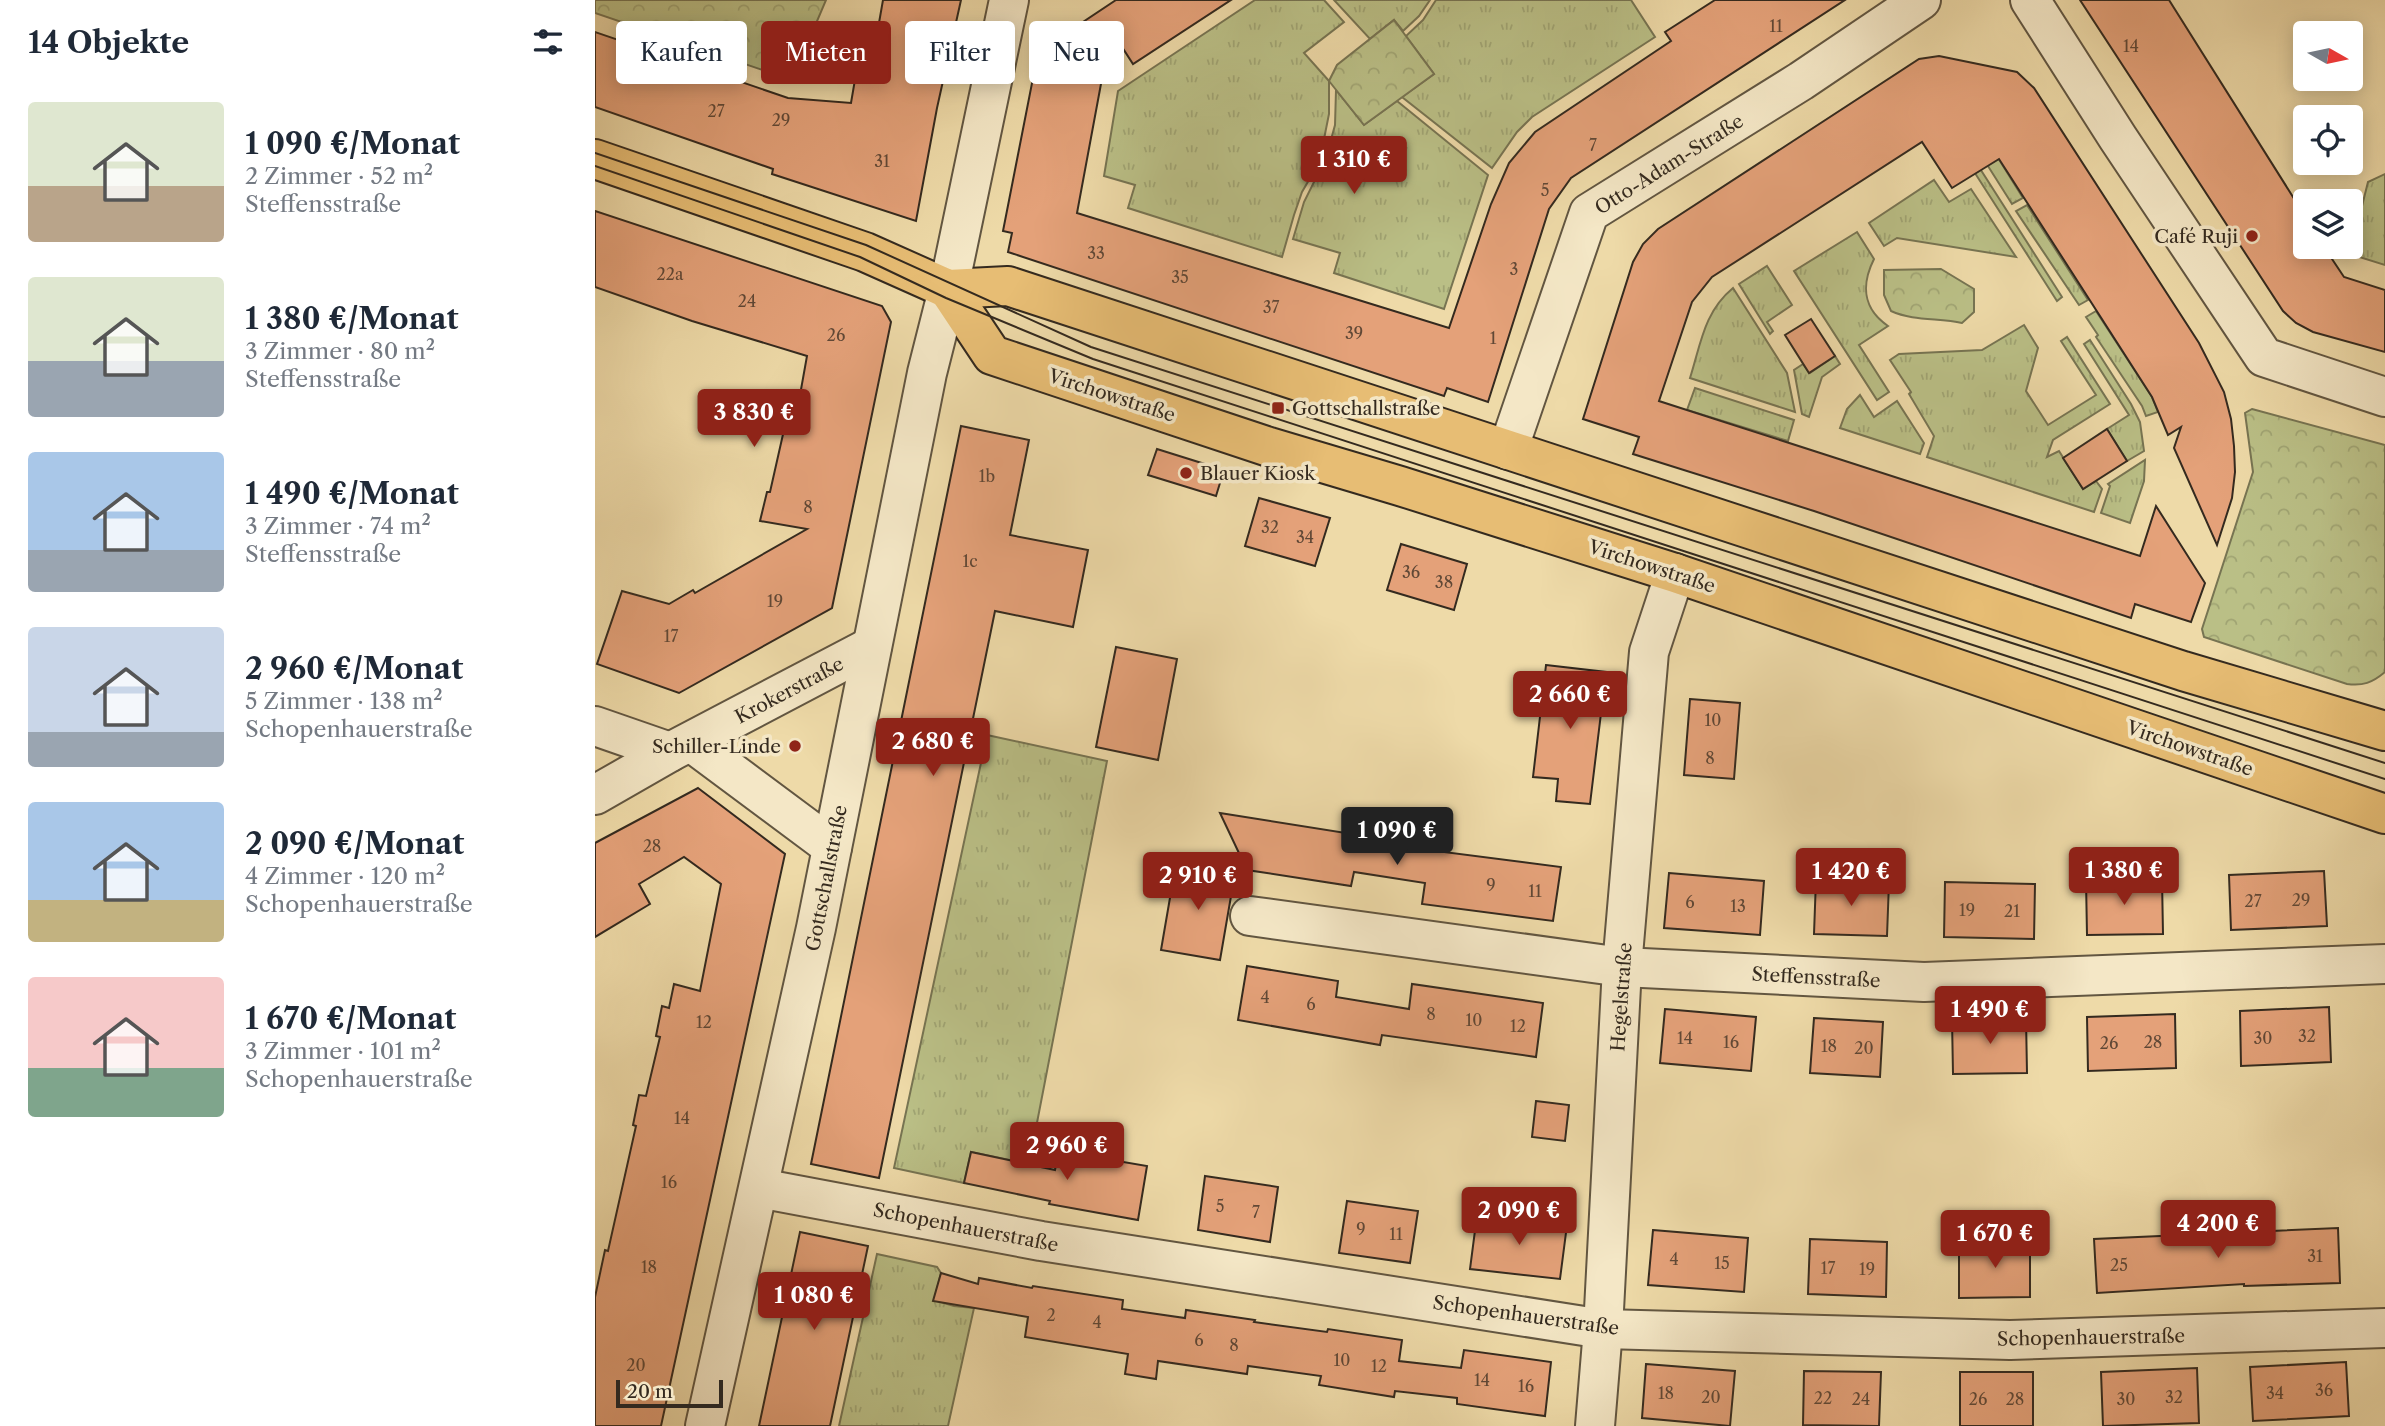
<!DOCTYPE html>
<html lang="de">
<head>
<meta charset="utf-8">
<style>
	:root { --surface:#fff; --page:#f2f2f3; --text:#1f2937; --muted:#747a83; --accent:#8f2418 }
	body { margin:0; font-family:"Libre Caslon Text",serif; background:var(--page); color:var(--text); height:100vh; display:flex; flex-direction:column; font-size:26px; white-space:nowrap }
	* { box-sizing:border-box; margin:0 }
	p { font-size:23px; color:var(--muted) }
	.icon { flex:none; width:38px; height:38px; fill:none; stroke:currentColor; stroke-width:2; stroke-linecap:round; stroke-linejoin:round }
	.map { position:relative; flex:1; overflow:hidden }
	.details { display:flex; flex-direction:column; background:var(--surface); width:595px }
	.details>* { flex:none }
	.banner { position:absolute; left:21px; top:21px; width:665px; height:63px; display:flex; gap:14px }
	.needle { width:46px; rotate:99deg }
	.buttons { position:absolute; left:1698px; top:21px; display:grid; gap:14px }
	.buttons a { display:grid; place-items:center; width:70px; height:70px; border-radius:7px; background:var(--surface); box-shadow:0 4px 18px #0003; font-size:35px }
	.scale { position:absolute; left:21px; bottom:18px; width:107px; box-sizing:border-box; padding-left:7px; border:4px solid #342a1f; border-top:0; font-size:19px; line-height:24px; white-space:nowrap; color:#342a1f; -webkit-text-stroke:5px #f4e7c6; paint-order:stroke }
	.price { position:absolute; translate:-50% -60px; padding:0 16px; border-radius:7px; background:var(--accent); color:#fff; font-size:23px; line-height:46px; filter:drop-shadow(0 2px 4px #0008) }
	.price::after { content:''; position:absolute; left:50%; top:42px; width:21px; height:16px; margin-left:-10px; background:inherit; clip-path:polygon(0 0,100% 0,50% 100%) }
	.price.current { background:#222; color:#fff }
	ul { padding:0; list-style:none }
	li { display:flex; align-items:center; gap:21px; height:175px; padding:0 28px }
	li span { display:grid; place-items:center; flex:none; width:196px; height:140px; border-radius:7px; color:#555 }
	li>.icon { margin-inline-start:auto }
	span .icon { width:84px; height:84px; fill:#fffc; stroke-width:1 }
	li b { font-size:30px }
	h2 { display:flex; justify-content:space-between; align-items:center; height:84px; padding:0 28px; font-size:30px }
	.tag { padding:0 24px; border-radius:7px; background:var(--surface); box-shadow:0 4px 18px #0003; font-size:24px; line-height:63px }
	.tag.current { background:var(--accent); color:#fff }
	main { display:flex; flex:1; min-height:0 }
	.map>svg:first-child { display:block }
	.grass { fill:url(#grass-tufts); stroke:#777452; stroke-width:2 }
	.park { fill:url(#park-crowns); stroke:#777452; stroke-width:2 }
	.building { fill:#e4a179; stroke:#342a1f; stroke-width:2 }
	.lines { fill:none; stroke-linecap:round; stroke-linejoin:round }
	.minor-casing { stroke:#625641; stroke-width:42 }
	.major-casing { stroke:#342a1f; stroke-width:42 }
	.minor { stroke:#f4e7c6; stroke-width:38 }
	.major { stroke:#e7bd74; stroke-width:38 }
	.tram { stroke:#342a1f; stroke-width:2 }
	.poi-dot { fill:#8f2418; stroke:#f4e7c6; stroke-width:2.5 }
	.labels { text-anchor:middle; stroke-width:7; stroke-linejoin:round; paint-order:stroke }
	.number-label { font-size:16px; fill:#604836 }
	.street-label { font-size:19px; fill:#342a1f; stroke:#f4e7c6 }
	.poi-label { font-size:19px; fill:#342a1f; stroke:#f4e7c6; text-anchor:end }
</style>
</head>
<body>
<main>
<section class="details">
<h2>14 Objekte<svg class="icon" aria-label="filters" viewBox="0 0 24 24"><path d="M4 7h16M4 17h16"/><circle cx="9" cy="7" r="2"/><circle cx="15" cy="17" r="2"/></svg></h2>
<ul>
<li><span style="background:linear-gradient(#dfe7d0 60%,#b9a48a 0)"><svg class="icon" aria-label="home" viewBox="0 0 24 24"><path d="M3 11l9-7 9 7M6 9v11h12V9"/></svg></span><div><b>1 090 €/Monat</b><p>2 Zimmer · 52 m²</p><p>Steffensstraße</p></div></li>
<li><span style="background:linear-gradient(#dfe7d0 60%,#9aa5b1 0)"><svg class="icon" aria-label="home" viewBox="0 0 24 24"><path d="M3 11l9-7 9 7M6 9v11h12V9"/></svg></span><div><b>1 380 €/Monat</b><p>3 Zimmer · 80 m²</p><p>Steffensstraße</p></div></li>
<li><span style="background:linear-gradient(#a9c7e8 70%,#9aa5b1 0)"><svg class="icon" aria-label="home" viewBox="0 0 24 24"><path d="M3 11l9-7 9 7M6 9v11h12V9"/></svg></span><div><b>1 490 €/Monat</b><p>3 Zimmer · 74 m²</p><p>Steffensstraße</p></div></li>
<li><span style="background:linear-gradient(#c9d6e8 75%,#9aa5b1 0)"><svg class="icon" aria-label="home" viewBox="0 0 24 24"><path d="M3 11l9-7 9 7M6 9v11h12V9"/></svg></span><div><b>2 960 €/Monat</b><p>5 Zimmer · 138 m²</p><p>Schopenhauerstraße</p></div></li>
<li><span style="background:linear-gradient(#a9c7e8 70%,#c2b280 0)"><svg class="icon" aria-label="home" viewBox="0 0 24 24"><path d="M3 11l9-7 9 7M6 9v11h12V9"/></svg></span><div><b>2 090 €/Monat</b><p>4 Zimmer · 120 m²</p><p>Schopenhauerstraße</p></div></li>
<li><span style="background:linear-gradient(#f6c9c9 65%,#7fa58c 0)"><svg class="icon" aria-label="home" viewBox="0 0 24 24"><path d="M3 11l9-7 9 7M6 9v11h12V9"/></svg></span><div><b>1 670 €/Monat</b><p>3 Zimmer · 101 m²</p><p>Schopenhauerstraße</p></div></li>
</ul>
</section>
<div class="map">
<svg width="1790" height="1426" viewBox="0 0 1790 1426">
	<defs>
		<pattern id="grass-tufts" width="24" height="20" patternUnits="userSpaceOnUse" patternTransform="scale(1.75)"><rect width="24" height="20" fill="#babf86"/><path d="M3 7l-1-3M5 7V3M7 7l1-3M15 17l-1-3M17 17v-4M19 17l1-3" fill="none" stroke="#a0a473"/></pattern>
		<pattern id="park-crowns" width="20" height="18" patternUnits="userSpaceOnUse" patternTransform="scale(1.75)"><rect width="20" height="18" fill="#babf86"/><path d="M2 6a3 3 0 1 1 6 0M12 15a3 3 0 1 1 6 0" fill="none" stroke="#a0a473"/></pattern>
	</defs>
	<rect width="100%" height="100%" fill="#eedaa8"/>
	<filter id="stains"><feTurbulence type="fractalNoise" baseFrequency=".00286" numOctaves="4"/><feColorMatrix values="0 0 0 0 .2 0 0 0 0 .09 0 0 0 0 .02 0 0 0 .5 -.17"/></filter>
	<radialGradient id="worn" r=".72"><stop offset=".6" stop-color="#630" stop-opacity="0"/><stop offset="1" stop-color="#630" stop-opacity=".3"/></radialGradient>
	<!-- grass -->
	<g class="grass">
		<path d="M660,0H729L749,22L709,53L734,81V114L729,139L722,166L707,192L699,215L687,257L533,208L540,185L509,176L523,91Z"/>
		<path d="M739,0H835L824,16L808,31L799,20L775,39Z"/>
		<path d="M841,0H1036L1060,37L937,117L922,132L897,168L807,97L839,74L811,36L828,20Z"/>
		<path d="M741,90L769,125L802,101L893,175L849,309L739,273L745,253L698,239L709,202L731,158L740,125Z"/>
		<path d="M1385,129L1428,198L1417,204L1379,144Z"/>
		<path d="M1375,153L1467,297L1462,301L1369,156Z"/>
		<path d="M1790,174V265L1755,254L1773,182Z"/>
		<path d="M1339,180L1354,202L1376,189L1421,257L1302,238L1289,246L1274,223Z"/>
		<path d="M1432,205L1493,300L1484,305L1421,211Z"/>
		<path d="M1262,232L1279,259C1266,285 1268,309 1293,326L1264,345L1294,392L1282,400L1199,271Z"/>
		<path d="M1172,266L1197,305L1172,322L1178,331L1175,334L1144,284Z"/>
		<path d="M1138,288L1192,373L1200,412L1095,378C1106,343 1109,312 1138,288Z"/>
		<path d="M1501,311L1557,397L1563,412L1551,416L1547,406L1501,337L1503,335L1491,317Z"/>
		<path d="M1429,325L1443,348L1431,391L1453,425L1501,395L1466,341L1472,337L1515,404L1458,440L1452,457L1464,451L1488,489L1501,481L1507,489L1499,512L1332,457L1339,436L1314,394L1316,392L1295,360L1304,354L1387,350Z"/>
		<path d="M1495,340L1536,404L1545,422L1549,451L1532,461L1512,429L1534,415L1489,344Z"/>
		<path d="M1240,356L1245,364L1227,377L1214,417L1207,414L1199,370L1208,364L1215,373Z"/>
		<path d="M1100,388L1199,420L1193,441L1092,410Z"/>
		<path d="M1265,395L1279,417L1302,401L1329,443L1325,454L1245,428L1252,409Z"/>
		<path d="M1550,460L1549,481L1535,523L1506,513L1515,486L1513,484Z"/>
		<path d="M392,735L512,761L434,1164L376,1152L369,1183L299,1168Z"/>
		<path d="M282,1254L342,1267L346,1273L339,1300L359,1306L379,1308L353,1426H244Z"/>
	</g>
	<!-- park -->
	<g class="park">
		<path d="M0,0H231L197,80L0,13Z"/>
		<path d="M799,20L839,74L769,125L734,81L742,65Z"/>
		<path d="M1346,269L1379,289V312L1367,323C1343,318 1318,321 1296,311L1289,295V270Z"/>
		<path d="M1657,409L1790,445V672C1777,683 1768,686 1752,684L1609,637L1607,629L1658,472L1650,413Z"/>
	</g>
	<!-- building -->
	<g class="building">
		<path d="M288,0H366L342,108L321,221L177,174L178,169L0,107V32L193,98L256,103L268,33H273L275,22L284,23Z"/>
		<path d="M521,0H636L538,64L516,30L482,213L854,328L896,204L914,163L940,132L1076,41L1070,32L1120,0H1250L976,178L954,209L893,402L852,388L849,396L413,252L417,233L408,231L438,78L448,58L461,40Z"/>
		<path d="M1485,0H1574L1710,216V247H1729L1749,277L1790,290V352L1718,332L1701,323L1688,311Z"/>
		<path d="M1344,56L1422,72L1439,88L1604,343L1629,392L1636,419L1639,446L1640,472L1637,498L1622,545L1579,448L1586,427L1573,435L1557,397L1404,159L1357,188L1327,142L1117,277L1097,302L1064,401L1545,556L1561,506L1610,583L1596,622L1540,604L1536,618L1219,511L1038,454L1044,437L988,419L1038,262L1048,244L1063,229L1324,59Z"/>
		<path d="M0,211L287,306L296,322L237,608L84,693L2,664L27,591L74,604L98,590L100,593L212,529L165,521L172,492H175L191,421L200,423L212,356L97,321L0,287Z"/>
		<path d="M1216,319L1240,356L1214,373L1190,335Z"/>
		<path d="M366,426L434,440L415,535L493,550L478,627L400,611L284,1178L216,1164Z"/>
		<path d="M1512,429L1532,461L1488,489L1468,458Z"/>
		<path d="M562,449L629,470L621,496L553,475Z"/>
		<path d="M664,498L735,518L720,566L650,546Z"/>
		<path d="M806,544L872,564L859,610L792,590Z"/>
		<path d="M521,647L582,659L563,760L501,747Z"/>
		<path d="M951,665L1011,672L995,804L961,801L963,779L938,777Z"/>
		<path d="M1095,699L1145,703L1139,779L1089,775Z"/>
		<path d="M103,788L190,854L66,1426H0V1297L10,1250L13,1251L41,1126L38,1125L44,1095L51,1096L65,1037L61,1036L67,1006L74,1008L79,984L105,991L126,884L89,857L44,884L55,904L0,937V843Z"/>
		<path d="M625,813L795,840L794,845L966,867L958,921L827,904L830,883L759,872L756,886L652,870Z"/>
		<path d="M581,863L640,873L625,960L566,950Z"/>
		<path d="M1729,871L1732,926L1636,930L1634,875Z"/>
		<path d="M1074,873L1169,881L1165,935L1069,928Z"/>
		<path d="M1221,879L1294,882L1292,936L1219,934Z"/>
		<path d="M1529,879H1567L1568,934L1492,935L1491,880Z"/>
		<path d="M1350,882L1440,884L1439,939L1349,937Z"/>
		<path d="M652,966L743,981L741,997L814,1009L817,984L948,1003L941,1057L787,1035L785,1045L643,1020Z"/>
		<path d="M1734,1007L1736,1062L1646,1066L1645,1011Z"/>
		<path d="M1070,1009L1161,1017L1156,1071L1065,1063Z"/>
		<path d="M1580,1014L1581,1068L1493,1071L1492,1017Z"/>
		<path d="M1219,1018L1288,1022L1285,1077L1215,1073Z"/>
		<path d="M1431,1018L1432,1073L1358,1074L1357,1019Z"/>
		<path d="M941,1101L974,1105L970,1141L937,1137Z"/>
		<path d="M464,1151L552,1166L543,1220L454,1204L455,1201L369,1183L376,1152L460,1170Z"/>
		<path d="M610,1176L683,1187L675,1242L603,1230Z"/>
		<path d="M752,1201L823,1211L815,1263L744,1253Z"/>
		<path d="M882,1215L972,1225L965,1279L875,1269Z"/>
		<path d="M1743,1228L1745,1283L1649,1286V1284L1502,1293L1499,1239Z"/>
		<path d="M1058,1230L1153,1238L1149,1292L1053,1285Z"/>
		<path d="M205,1232L273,1246L235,1426H164Z"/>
		<path d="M1215,1239L1292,1242L1291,1297L1213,1294Z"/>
		<path d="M1400,1242H1435V1297L1364,1298V1243Z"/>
		<path d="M346,1273L383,1284L384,1278L437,1288L438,1286L528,1300L527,1309L590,1318L591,1310L660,1320L659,1322L732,1332L733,1329L807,1340L804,1361L866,1368L869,1350L956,1362L950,1416L862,1404V1398L800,1391L799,1397L724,1385L726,1376L653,1366L652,1374L563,1361L561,1379L530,1374L533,1354L430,1337L433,1317L338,1301Z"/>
		<path d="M1751,1362L1754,1416L1658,1421L1655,1367Z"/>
		<path d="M1051,1364L1140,1371L1135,1426L1047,1418Z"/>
		<path d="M1602,1368L1604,1423L1508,1426L1506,1372Z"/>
		<path d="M1209,1371L1286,1372L1284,1426L1208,1425Z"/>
		<rect x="1365" y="1372" width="73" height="54"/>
	</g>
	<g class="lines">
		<!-- minor casing -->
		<g class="minor-casing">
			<g id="minor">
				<path d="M1435,0L1523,138L1669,357L1790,397"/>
				<path d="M913,450L994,213L1206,81L1326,0"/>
				<path d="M0,726L75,752"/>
				<path d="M96,742L237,847"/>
				<path d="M0,795L75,752L277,646"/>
				<path d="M655,916L1027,967L1329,982L1790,964"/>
				<path d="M164,1188L446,1241L1008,1329L1415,1340L1790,1328"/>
				<path d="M110,1426L221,928L332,373L355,282L414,0"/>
				<path d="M1000,1426L1008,1329L1027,967L1054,652L1080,573"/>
			</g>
		</g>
		<!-- major casing -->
		<g class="major-casing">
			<g id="major">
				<path d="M0,159L270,252L353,289L413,286L1588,671L1790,731"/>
				<path d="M353,289L397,355L674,447L805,486L1080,573L1790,814"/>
			</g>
		</g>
		<!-- minor -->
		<use href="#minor" class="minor"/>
		<!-- major -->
		<use href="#major" class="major"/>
		<!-- tram -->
		<g class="tram">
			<path d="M0,153L271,245L496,347L1790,763"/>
			<path d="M0,166L265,257L351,298L498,359L1790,779"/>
		</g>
	</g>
	<!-- markers -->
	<g class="poi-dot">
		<circle cx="1657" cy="236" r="7"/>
		<rect x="676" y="401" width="14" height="14" rx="3.5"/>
		<circle cx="591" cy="473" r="7"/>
		<circle cx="200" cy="746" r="7"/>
	</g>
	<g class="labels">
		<!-- number labels -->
		<g class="number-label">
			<text x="1181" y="32">11</text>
			<text x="1536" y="52">14</text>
			<text x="121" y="117">27</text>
			<text x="186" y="126">29</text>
			<text x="998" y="151">7</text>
			<text x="287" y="167">31</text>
			<text x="950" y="196">5</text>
			<text x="501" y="259">33</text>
			<text x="919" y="275">3</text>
			<text x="75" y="280">22a</text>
			<text x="585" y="283">35</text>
			<text x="152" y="307">24</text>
			<text x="676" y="313">37</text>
			<text x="759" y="339">39</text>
			<text x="241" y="341">26</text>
			<text x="898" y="344">1</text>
			<text x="392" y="482">1b</text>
			<text x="213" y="513">8</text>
			<text x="675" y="533">32</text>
			<text x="710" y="543">34</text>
			<text x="375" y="567">1c</text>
			<text x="816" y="578">36</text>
			<text x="849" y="588">38</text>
			<text x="180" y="607">19</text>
			<text x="76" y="642">17</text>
			<text x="1118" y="726">10</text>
			<text x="1115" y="764">8</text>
			<text x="57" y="852">28</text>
			<text x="896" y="891">9</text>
			<text x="940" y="897">11</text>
			<text x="1706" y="906">29</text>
			<text x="1658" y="907">27</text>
			<text x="1095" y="908">6</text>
			<text x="1143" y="912">13</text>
			<text x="1372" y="916">19</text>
			<text x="1417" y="917">21</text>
			<text x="670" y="1003">4</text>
			<text x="716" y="1010">6</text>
			<text x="836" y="1020">8</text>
			<text x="879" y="1026">10</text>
			<text x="109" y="1028">12</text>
			<text x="923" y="1032">12</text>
			<text x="1712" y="1042">32</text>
			<text x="1090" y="1044">14</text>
			<text x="1668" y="1044">30</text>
			<text x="1136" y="1048">16</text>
			<text x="1558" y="1048">28</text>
			<text x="1514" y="1049">26</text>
			<text x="1234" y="1052">18</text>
			<text x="1269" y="1054">20</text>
			<text x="87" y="1124">14</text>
			<text x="74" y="1188">16</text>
			<text x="625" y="1212">5</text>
			<text x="661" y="1218">7</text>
			<text x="766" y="1235">9</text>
			<text x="801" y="1240">11</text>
			<text x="1720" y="1262">31</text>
			<text x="1079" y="1265">4</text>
			<text x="1127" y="1269">15</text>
			<text x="1524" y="1271">25</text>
			<text x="54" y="1273">18</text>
			<text x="1233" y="1274">17</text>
			<text x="1272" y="1275">19</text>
			<text x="456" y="1321">2</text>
			<text x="502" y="1328">4</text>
			<text x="604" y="1346">6</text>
			<text x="639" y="1351">8</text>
			<text x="747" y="1366">10</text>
			<text x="41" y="1371">20</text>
			<text x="784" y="1372">12</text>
			<text x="887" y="1386">14</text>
			<text x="931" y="1392">16</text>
			<text x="1729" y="1396">36</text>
			<text x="1071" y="1399">18</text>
			<text x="1680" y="1399">34</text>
			<text x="1116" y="1403">20</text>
			<text x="1579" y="1403">32</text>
			<text x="1228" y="1404">22</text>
			<text x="1266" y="1405">24</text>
			<text x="1383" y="1405">26</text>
			<text x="1420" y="1405">28</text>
			<text x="1531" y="1405">30</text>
		</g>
		<!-- street labels -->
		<g class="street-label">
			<text transform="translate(1074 164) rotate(-32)" y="7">Otto-Adam-Straße</text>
			<text transform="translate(517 395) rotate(18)" y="7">Virchowstraße</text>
			<text transform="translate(1057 566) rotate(18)" y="7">Virchowstraße</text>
			<text transform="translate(194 690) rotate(-28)" y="7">Krokerstraße</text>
			<text transform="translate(1595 748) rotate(19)" y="7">Virchowstraße</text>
			<text transform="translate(231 878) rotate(-79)" y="7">Gottschallstraße</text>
			<text transform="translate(1221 977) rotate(3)" y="7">Steffensstraße</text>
			<text transform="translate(1026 997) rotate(-86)" y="7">Hegelstraße</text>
			<text transform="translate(371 1227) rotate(11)" y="7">Schopenhauerstraße</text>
			<text transform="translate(931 1315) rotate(8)" y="7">Schopenhauerstraße</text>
			<text transform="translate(1496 1337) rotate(-1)" y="7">Schopenhauerstraße</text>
		</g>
		<!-- poi labels -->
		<g class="poi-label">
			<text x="1643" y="243">Café Ruji</text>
			<text x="697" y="415" text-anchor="start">Gottschallstraße</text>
			<text x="605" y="480" text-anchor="start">Blauer Kiosk</text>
			<text x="186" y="753">Schiller-Linde</text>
		</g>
	</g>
	<rect width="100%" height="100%" filter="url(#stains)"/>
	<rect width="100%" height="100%" fill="url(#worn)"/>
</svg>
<div class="buttons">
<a><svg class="needle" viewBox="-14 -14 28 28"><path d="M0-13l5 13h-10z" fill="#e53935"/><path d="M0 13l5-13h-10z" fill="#747a83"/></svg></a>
<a><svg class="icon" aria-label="locate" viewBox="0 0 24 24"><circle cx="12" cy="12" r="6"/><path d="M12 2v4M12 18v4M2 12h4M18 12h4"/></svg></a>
<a><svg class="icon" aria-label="layers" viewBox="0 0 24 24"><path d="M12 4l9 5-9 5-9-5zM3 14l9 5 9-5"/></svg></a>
</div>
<div class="scale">20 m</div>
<b class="price" style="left:759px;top:196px">1 310 €</b>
<b class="price" style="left:159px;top:449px">3 830 €</b>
<b class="price" style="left:975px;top:731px">2 660 €</b>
<b class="price" style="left:338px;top:778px">2 680 €</b>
<b class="price current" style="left:802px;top:867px">1 090 €</b>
<b class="price" style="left:1529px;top:907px">1 380 €</b>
<b class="price" style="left:1256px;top:908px">1 420 €</b>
<b class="price" style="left:603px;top:912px">2 910 €</b>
<b class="price" style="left:1395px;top:1046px">1 490 €</b>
<b class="price" style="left:472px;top:1182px">2 960 €</b>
<b class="price" style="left:924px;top:1247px">2 090 €</b>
<b class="price" style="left:1623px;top:1260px">4 200 €</b>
<b class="price" style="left:1400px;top:1270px">1 670 €</b>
<b class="price" style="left:219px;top:1332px">1 080 €</b>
<div class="banner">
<a class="tag">Kaufen</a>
<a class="tag current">Mieten</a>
<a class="tag">Filter</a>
<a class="tag">Neu</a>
</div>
</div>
</main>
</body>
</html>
